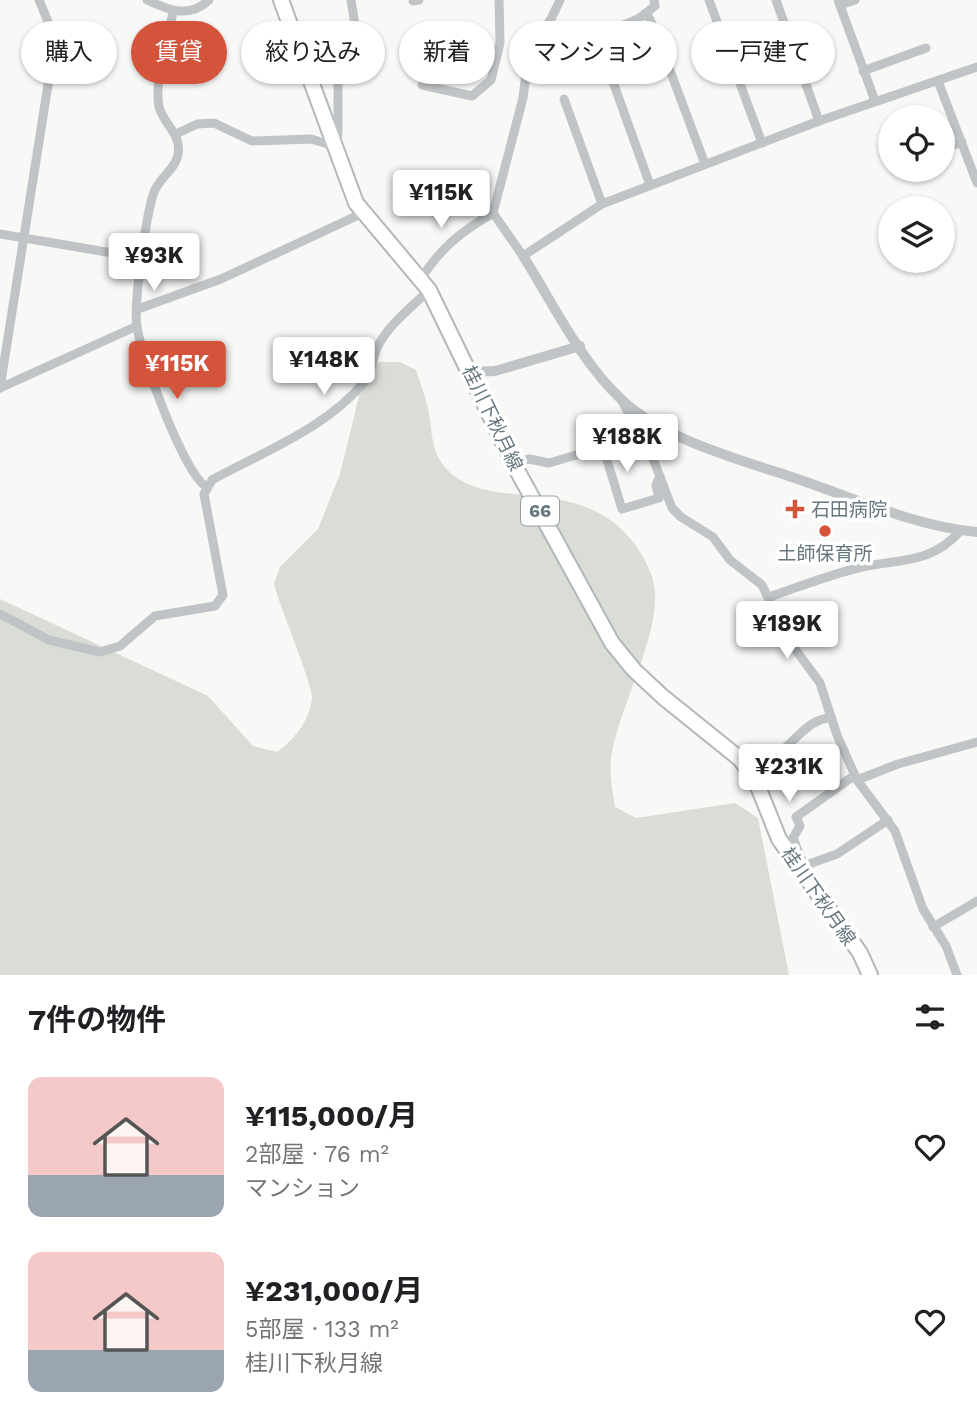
<!DOCTYPE html>
<html lang="ja">
<head>
<meta charset="utf-8">
<style>
	:root { --surface:#fff; --page:#f2f2f2; --text:#202124; --muted:#757577; --accent:#d3533b }
	body { margin:0; font-family:"Work Sans","Noto Sans JP",sans-serif; background:var(--page); color:var(--text); height:100vh; display:flex; flex-direction:column; font-size:26px; white-space:nowrap }
	* { box-sizing:border-box; margin:0 }
	p { font-size:23px; color:var(--muted) }
	.icon { flex:none; width:38px; height:38px; fill:none; stroke:currentColor; stroke-width:2; stroke-linecap:round; stroke-linejoin:round }
	.map { position:relative; height:975px; overflow:hidden }
	.drawer { display:flex; flex-direction:column; background:var(--surface); flex:1 }
	.drawer>* { flex:none }
	.top-card { position:absolute; left:21px; top:21px; width:936px; height:63px; display:flex; gap:14px }
	.fabs { position:absolute; left:878px; top:105px; display:grid; gap:14px }
	.fabs a { display:grid; place-items:center; width:77px; height:77px; border-radius:50%; background:var(--surface); box-shadow:0 2px 5px #0004; font-size:35px }
	.price { position:absolute; translate:-50% -60px; padding:0 16px; border-radius:7px; background:#fff; color:#222; font-size:23px; line-height:46px; filter:drop-shadow(0 2px 4px #0008) }
	.price::after { content:''; position:absolute; left:50%; top:42px; width:21px; height:16px; margin-left:-10px; background:inherit; clip-path:polygon(0 0,100% 0,50% 100%) }
	.price.selected { background:var(--accent); color:#fff }
	ul { padding:0; list-style:none }
	li { display:flex; align-items:center; gap:21px; height:175px; padding:0 28px }
	li span { display:grid; place-items:center; flex:none; width:196px; height:140px; border-radius:14px; color:#555 }
	li>.icon { margin-inline-start:auto }
	span .icon { width:84px; height:84px; fill:#fffc; stroke-width:1 }
	li b { font-size:30px }
	h2 { display:flex; justify-content:space-between; align-items:center; height:84px; padding:0 28px; font-size:30px }
	.tag { padding:0 24px; border-radius:32px; background:var(--surface); box-shadow:0 2px 5px #0004; font-size:24px; line-height:63px }
	.tag.selected { background:var(--accent); color:#fff }
	.map>svg:first-child { display:block }
	.green { fill:#d9ddd6 }
	.lines { fill:none; stroke-linecap:round; stroke-linejoin:round }
	.primary-casing { stroke:#b1b7ba; stroke-width:18 }
	.minor { stroke:#c0c4c7; stroke-width:9 }
	.tertiary { stroke:#c0c4c7; stroke-width:10 }
	.primary { stroke:#fff; stroke-width:14 }
	.poi-dot { fill:#d3533b; stroke:#fff; stroke-width:2.5 }
	.labels { text-anchor:middle; stroke-width:7; stroke-linejoin:round; paint-order:stroke }
	.shield { fill:#fff; stroke:#949fa5; stroke-width:2 }
	.shield-label { font-size:18px; font-weight:bold; fill:#66767e }
	.street-label { font-size:19px; fill:#66767e; stroke:#fff }
	.poi-label { font-size:19px; fill:#66767e; stroke:#fff; text-anchor:start }
</style>
</head>
<body>
<div class="map">
<svg width="977" height="975" viewBox="0 0 977 975">
	<rect width="100%" height="100%" fill="#f8f8f6"/>
	<!-- green -->
	<path class="green" d="M379,362H400L416,370C420,382 424,393 427,405C433,426 429,448 444,466C486,517 577,470 633,542C642,554 652,571 654,585C663,631 617,710 611,759C609,774 613,792 615,807L636,818L735,803L758,818L789,975H0V599L208,696L253,746L277,752C295,739 309,721 312,699C314,687 279,605 274,584L280,567L318,529L340,474L364,376Z"/>
	<g class="lines">
		<!-- primary casing -->
		<g class="primary-casing">
			<path id="primary" d="M281,0L356,203L429,290L512,461L612,643L634,670L663,697L740,759L755,779L779,839L860,953L870,975"/>
		</g>
		<!-- minor -->
		<g class="minor">
			<path d="M147,0C168,10 189,19 209,0"/>
			<path d="M709,0L762,143"/>
			<path d="M776,0L819,121"/>
			<path d="M838,0L875,101"/>
			<path d="M413,1L419,0"/>
			<path d="M840,5L855,0"/>
			<path d="M173,12C168,38 154,81 159,107C164,125 182,134 178,155C175,170 157,179 153,195C146,218 133,305 137,327C142,358 182,469 206,487"/>
			<path d="M647,13L656,33"/>
			<path d="M525,64L550,47L572,45L595,37L638,19L655,6L654,0"/>
			<path d="M863,71L926,48"/>
			<path d="M938,81L977,183"/>
			<path d="M422,85L472,96L491,80L500,43L499,0"/>
			<path d="M564,99L602,204"/>
			<path d="M176,134L197,124L214,123L252,141L311,139L335,146L338,134V77L355,25L351,0"/>
			<path d="M943,149L962,142"/>
			<path d="M650,185L603,54L656,33L705,164"/>
			<path d="M493,213L523,256L602,204L819,121L977,67"/>
			<path d="M0,234L142,258"/>
			<path d="M421,279C440,248 462,231 493,213L523,98L529,49L551,19L560,0"/>
			<path d="M138,309L221,279L363,213"/>
			<path d="M0,388L54,47L52,31L39,0"/>
			<path d="M0,388L137,326"/>
			<path d="M622,401L652,456L672,508L681,517L713,537L730,560L762,585L787,638L820,683L837,735L857,780L895,831L923,909L946,946L957,975"/>
			<path d="M639,432L603,447L622,509L659,498L656,485L660,476"/>
			<path d="M514,464L529,459L549,463L603,447"/>
			<path d="M769,597C799,587 831,574 862,567C900,559 932,564 961,530"/>
			<path d="M0,614L49,640L100,652L120,646L155,616L215,606L223,595L204,494L212,480C263,452 327,428 365,381C373,371 372,357 378,346C389,324 412,307 429,290"/>
			<path d="M740,759L771,758C795,745 802,722 831,717"/>
			<path d="M857,780L898,764L977,742"/>
			<path d="M804,866L793,838L800,826L796,817L855,775"/>
			<path d="M801,867L837,854L888,820"/>
			<path d="M933,927L977,901"/>
		</g>
		<!-- tertiary -->
		<g class="tertiary">
			<path d="M523,256C553,303 580,361 622,400C668,443 750,462 809,483C863,502 920,527 977,532"/>
			<path d="M471,372L495,371L580,346"/>
		</g>
		<!-- primary -->
		<use href="#primary" class="primary"/>
	</g>
	<!-- markers -->
	<g class="poi-dot">
		<path d="M791.5 498.5h7v7h7v7h-7v7h-7v-7h-7v-7h7z"/>
		<circle cx="825" cy="531" r="7"/>
	</g>
	<g class="labels">
		<!-- shield labels -->
		<rect class="shield" x="521" y="496.5" width="38" height="29" rx="5"/>
		<g class="shield-label">
			<text x="540" y="517">66</text>
		</g>
		<!-- street labels -->
		<g class="street-label">
			<text transform="translate(493 418) rotate(64)" y="7">桂川下秋月線</text>
			<text transform="translate(819 896) rotate(55)" y="7">桂川下秋月線</text>
		</g>
		<!-- poi labels -->
		<g class="poi-label">
			<text x="811" y="516">石田病院</text>
			<text x="825" y="560" text-anchor="middle">土師保育所</text>
		</g>
	</g>
</svg>
<div class="fabs">
<a><svg class="icon" aria-label="locate" viewBox="0 0 24 24"><circle cx="12" cy="12" r="6"/><path d="M12 2v4M12 18v4M2 12h4M18 12h4"/></svg></a>
<a><svg class="icon" aria-label="layers" viewBox="0 0 24 24"><path d="M12 4l9 5-9 5-9-5zM3 14l9 5 9-5"/></svg></a>
</div>
<b class="price" style="left:441px;top:230px">¥115K</b>
<b class="price" style="left:154px;top:293px">¥93K</b>
<b class="price" style="left:324px;top:397px">¥148K</b>
<b class="price selected" style="left:177px;top:401px">¥115K</b>
<b class="price" style="left:627px;top:474px">¥188K</b>
<b class="price" style="left:787px;top:661px">¥189K</b>
<b class="price" style="left:789px;top:804px">¥231K</b>
<div class="top-card">
<a class="tag">購入</a>
<a class="tag selected">賃貸</a>
<a class="tag">絞り込み</a>
<a class="tag">新着</a>
<a class="tag">マンション</a>
<a class="tag">一戸建て</a>
</div>
</div>
<section class="drawer">
<h2>7件の物件<svg class="icon" aria-label="filters" viewBox="0 0 24 24"><path d="M4 7h16M4 17h16"/><circle cx="9" cy="7" r="2"/><circle cx="15" cy="17" r="2"/></svg></h2>
<ul>
<li><span style="background:linear-gradient(#f6c9c9 70%,#9aa5b1 0)"><svg class="icon" aria-label="home" viewBox="0 0 24 24"><path d="M3 11l9-7 9 7M6 9v11h12V9"/></svg></span><div><b>¥115,000/月</b><p>2部屋 · 76 m²</p><p>マンション</p></div><svg class="icon" aria-label="heart" viewBox="0 0 24 24"><path d="M12 20l-8-8c-3-5 5-10 8-4 3-6 11-1 8 4z"/></svg></li>
<li><span style="background:linear-gradient(#f6c9c9 70%,#9aa5b1 0)"><svg class="icon" aria-label="home" viewBox="0 0 24 24"><path d="M3 11l9-7 9 7M6 9v11h12V9"/></svg></span><div><b>¥231,000/月</b><p>5部屋 · 133 m²</p><p>桂川下秋月線</p></div><svg class="icon" aria-label="heart" viewBox="0 0 24 24"><path d="M12 20l-8-8c-3-5 5-10 8-4 3-6 11-1 8 4z"/></svg></li>
</ul>
</section>
</body>
</html>
